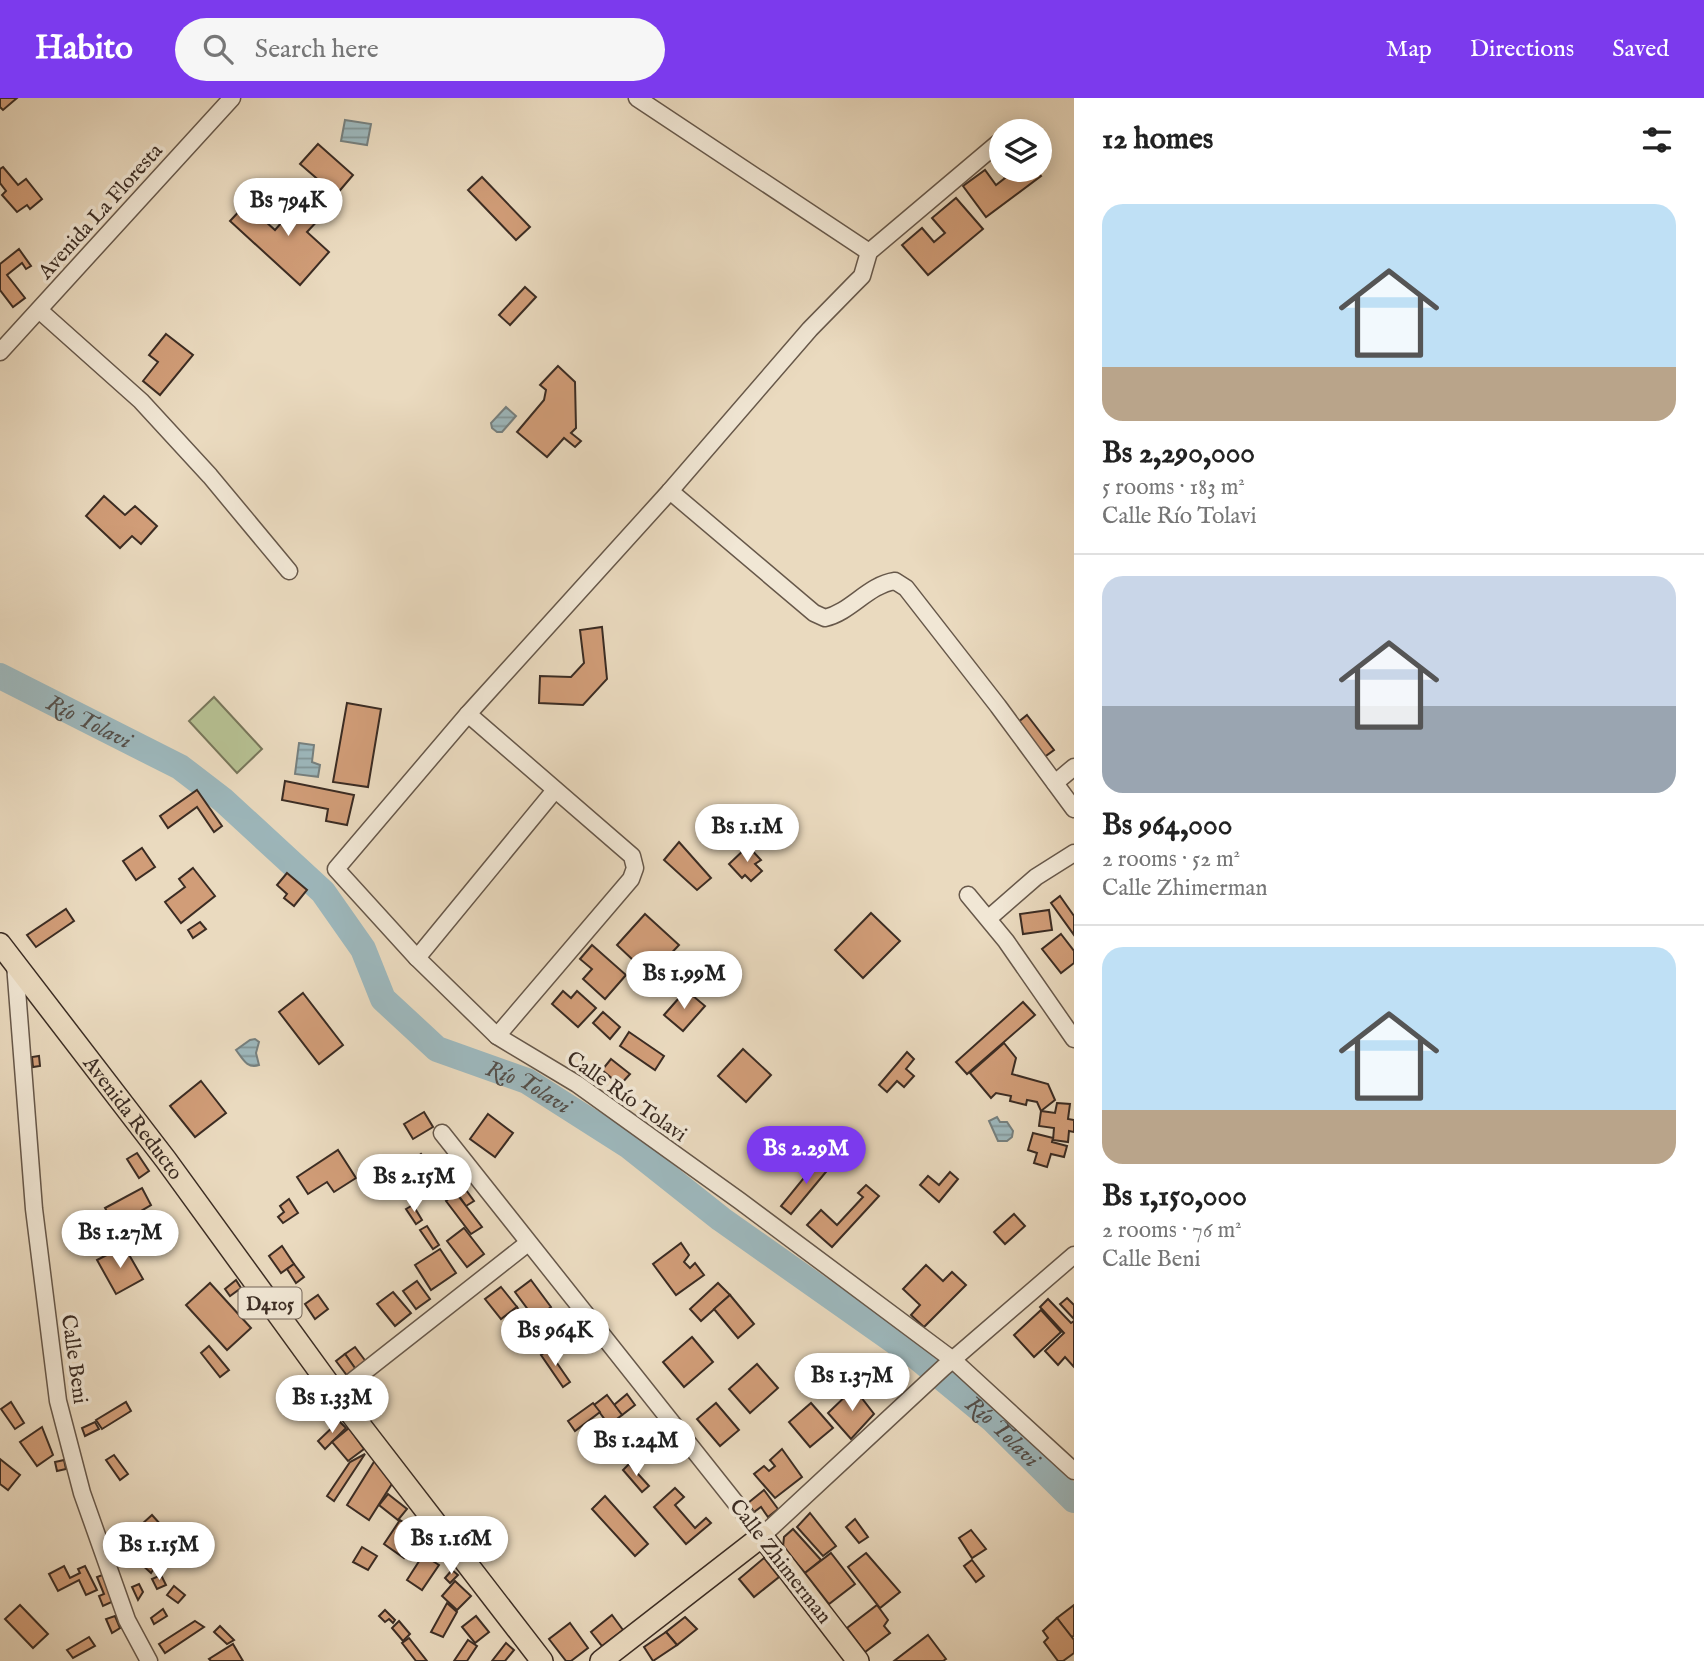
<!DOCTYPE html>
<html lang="en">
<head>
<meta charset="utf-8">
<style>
	:root { --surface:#fff; --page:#f6f6f6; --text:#222; --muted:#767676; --line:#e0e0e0; --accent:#7c3aed }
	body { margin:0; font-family:"IM FELL English",serif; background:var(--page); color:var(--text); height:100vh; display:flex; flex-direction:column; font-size:26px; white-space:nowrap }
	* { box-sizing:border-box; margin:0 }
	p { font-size:23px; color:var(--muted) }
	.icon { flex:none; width:38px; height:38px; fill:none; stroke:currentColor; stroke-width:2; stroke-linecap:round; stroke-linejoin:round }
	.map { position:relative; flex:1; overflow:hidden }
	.panel { display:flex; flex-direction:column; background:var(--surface); width:630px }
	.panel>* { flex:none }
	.buttons { position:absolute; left:989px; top:21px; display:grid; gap:14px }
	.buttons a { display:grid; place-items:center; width:63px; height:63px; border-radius:50%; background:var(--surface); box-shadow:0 4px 18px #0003; font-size:35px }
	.price { position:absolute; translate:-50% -60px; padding:0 16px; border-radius:24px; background:#fff; color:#222; font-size:23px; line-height:46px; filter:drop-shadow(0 2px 4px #0008) }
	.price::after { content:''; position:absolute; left:50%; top:42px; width:21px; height:16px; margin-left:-10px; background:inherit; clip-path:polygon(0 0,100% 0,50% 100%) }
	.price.current { background:var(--accent); color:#fff }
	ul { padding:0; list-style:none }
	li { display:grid; align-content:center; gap:14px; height:371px; padding:0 28px }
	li+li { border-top:2px solid var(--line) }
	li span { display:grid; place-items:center; height:217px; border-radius:21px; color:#555 }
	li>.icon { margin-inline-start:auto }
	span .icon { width:126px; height:126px; fill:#fffc; stroke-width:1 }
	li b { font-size:30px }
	h2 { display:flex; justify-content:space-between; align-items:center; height:84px; padding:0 28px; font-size:30px }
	header { display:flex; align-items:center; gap:42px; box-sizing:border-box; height:98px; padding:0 35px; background:var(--accent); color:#fff }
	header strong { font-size:33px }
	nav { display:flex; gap:38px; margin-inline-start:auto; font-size:24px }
	.search { width:490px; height:63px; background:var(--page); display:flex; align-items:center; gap:18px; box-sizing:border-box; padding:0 24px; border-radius:38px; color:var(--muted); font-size:26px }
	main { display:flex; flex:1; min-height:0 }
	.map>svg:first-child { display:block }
	.grass { fill:#b6c092; stroke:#78765a; stroke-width:2 }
	.water { fill:url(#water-rules); stroke:#76807f; stroke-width:2 }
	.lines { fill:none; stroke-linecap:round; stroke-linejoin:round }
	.river { stroke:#9db8bd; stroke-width:26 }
	.building { fill:#d19d78; stroke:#3b2c23; stroke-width:2 }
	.minor-casing { stroke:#67584a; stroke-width:19 }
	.major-casing { stroke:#3b2c23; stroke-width:24 }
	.minor { stroke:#f1e7d5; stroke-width:16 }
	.major { stroke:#eadabf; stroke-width:21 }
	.labels { text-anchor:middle; stroke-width:7; stroke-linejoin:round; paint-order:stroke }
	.shield { fill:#f1e7d5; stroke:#726458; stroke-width:2 }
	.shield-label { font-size:19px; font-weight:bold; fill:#3b2c23 }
	.street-label { font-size:21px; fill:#3b2c23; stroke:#f1e7d5 }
	.water-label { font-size:23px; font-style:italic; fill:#544f4a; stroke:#f1e7d5 }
</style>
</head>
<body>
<header>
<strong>Habito</strong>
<div class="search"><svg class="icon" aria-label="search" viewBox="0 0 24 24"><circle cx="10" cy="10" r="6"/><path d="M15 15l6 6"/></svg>Search here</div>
<nav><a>Map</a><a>Directions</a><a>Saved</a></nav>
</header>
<main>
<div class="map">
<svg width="1074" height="1563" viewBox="0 0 1074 1563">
	<defs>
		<pattern id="water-rules" width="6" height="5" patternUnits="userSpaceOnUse" patternTransform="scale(1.75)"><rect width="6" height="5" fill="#9db8bd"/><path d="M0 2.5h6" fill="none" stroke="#819699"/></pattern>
	</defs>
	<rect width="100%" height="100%" fill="#eadabf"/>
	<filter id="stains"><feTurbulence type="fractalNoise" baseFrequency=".00286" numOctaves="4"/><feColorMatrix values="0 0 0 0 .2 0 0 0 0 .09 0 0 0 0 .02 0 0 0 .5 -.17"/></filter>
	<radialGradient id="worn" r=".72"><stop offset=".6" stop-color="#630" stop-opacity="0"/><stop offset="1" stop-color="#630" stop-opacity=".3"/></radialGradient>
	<!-- grass -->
	<path class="grass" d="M214,599L262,651L237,675L189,623Z"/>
	<!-- water -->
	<g class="water">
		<path d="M345,22L371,26L367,47L341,43Z"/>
		<path d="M506,309L516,318L502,334H497L492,330L491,325Z"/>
		<path d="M299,645L314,647L312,664L320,667L318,679L295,676Z"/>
		<path d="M255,941L259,944L256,955L259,967C247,971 243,961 236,952L250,942Z"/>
		<path d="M997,1019L1000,1024H1007L1013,1033L1012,1039L1007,1043H998L989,1023Z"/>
	</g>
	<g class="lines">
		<!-- river -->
		<path class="river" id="s1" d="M0,578L180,669L223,702L323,794L363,851L383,901L437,951L527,983L629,1048L721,1121L918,1260L993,1322L1074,1402"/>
	</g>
	<!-- building -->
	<g class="building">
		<path d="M0,0H17L3,12L0,9Z"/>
		<path d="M318,46L353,77L336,97L300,66Z"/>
		<path d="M1001,63V72H1036L1041,78L986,119L963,88L985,72L996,87L1005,80L995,67Z"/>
		<path d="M3,69L18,87L26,81L42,101L30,111L27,107L17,114L2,97L6,93L0,85V71Z"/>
		<path d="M482,79L530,129L516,142L468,92Z"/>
		<path d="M324,94L335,104L307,134L329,154L300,187L230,123L246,106L275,132L296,108L304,116Z"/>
		<path d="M956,100L983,131L928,177L902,147L922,130L934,144L945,135L932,120Z"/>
		<path d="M19,151L31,168L26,171L22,165L7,177L25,200L13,209L0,192V166Z"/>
		<path d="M525,189L536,199L510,227L499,217Z"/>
		<path d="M166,236L193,257L160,297L143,283L158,264L149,257Z"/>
		<path d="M558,268L575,284L576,330L571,335L581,343L575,349L564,340L547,359L517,334L544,302L546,292L540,287Z"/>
		<path d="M104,398L125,417L135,408L157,428L141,446L132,438L120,450L86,418Z"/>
		<path d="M602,529L607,581L583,607L539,605L540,578L571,579L584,565L580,532Z"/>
		<path d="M347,605L381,611L368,689L333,684Z"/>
		<path d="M1027,617L1054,652L1043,660L1017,625Z"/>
		<path d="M285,683L354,697L347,727L326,723L328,711L282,702Z"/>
		<path d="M197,692L222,728L214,734L197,709L168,730L160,718Z"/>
		<path d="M679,744L711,780L697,792L664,762Z"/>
		<path d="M748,748L761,762L755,766L762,773L751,783L745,777L742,780L729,766Z"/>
		<path d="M142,750L155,769L136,782L123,763Z"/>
		<path d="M193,770L215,798L181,825L165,804L185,789L179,781Z"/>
		<path d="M287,775L307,792L294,808L284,800L287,796L277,787Z"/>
		<path d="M1060,798L1074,818V837L1051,805Z"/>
		<path d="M66,811L74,823L36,849L27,837Z"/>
		<path d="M1049,812L1052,832L1023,836L1020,816Z"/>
		<path d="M871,815L900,843L863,880L835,852Z"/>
		<path d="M645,816L679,847L650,878L617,847Z"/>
		<path d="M200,824L206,831L193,840L188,832Z"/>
		<path d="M1061,836L1074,853V865L1061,875L1042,851Z"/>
		<path d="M592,847L626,877L605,901L583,881L592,871L580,861Z"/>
		<path d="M686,892L705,908L683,933L664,917Z"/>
		<path d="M563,893L571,900L577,893L596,910L578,929L552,906Z"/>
		<path d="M303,895L343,947L319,966L279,914Z"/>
		<path d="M1023,904L1035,917L967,976L956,964Z"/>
		<path d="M603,914L620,929L610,941L593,925Z"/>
		<path d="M629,934L664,958L655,972L620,948Z"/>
		<path d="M1004,945L1016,960L1012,976L1048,986L1055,1002L1041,1013L1037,1004L1027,1002L1026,1007L1010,1003L1011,998L996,995L991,1000L970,975Z"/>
		<path d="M743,951L771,977L746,1004L718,978Z"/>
		<path d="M907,954L914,961L906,971L914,978L904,989L897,983L887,994L879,987Z"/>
		<path d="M39,958L40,968L33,969L32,959Z"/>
		<path d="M611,961L630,976L620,987L602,972Z"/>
		<path d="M201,983L226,1015L195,1039L170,1008Z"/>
		<path d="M1057,1005L1070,1006L1068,1021L1074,1022V1034L1069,1033L1068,1044L1053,1042L1054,1030L1039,1028L1041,1013L1055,1015Z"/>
		<path d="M424,1014L433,1029L413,1041L404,1026Z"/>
		<path d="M488,1016L513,1035L495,1059L470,1041Z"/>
		<path d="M1033,1035L1053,1040L1052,1044L1067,1048L1064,1059L1051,1056L1047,1069L1034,1065L1037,1055L1028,1052Z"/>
		<path d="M338,1052L356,1080L334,1094L327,1084L308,1096L297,1079Z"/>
		<path d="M137,1055L149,1073L139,1080L127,1061Z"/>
		<path d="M421,1056L449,1090L438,1099L410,1065Z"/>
		<path d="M820,1060L830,1069L791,1116L781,1108Z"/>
		<path d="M461,1067L468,1076L451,1089L444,1080Z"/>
		<path d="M950,1074L958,1081L939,1104L920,1087L928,1078L939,1087Z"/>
		<path d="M866,1087L879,1098L832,1149L807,1127L821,1112L837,1127L863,1099L858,1095Z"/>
		<path d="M142,1090L151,1107L115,1128L105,1110Z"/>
		<path d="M466,1092L474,1103L466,1108L459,1098Z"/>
		<path d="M456,1095L482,1129L471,1136L446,1103Z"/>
		<path d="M289,1101L298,1115L283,1125L278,1119L284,1114L280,1108Z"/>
		<path d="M413,1107L422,1122L416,1126L406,1111Z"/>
		<path d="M1014,1116L1025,1128L1005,1146L994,1134Z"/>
		<path d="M427,1128L439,1147L433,1151L420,1132Z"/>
		<path d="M174,1129L177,1137L157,1147L154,1140Z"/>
		<path d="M464,1130L484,1156L467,1169L447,1143Z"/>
		<path d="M681,1145L689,1157L684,1164L690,1170L695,1165L704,1177L676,1197L653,1166Z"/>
		<path d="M124,1148L143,1181L116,1196L97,1162Z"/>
		<path d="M282,1148L294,1166L281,1175L269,1158Z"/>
		<path d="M440,1151L456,1175L431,1192L415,1167Z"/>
		<path d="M294,1166L304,1179L296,1185L287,1171Z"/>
		<path d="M926,1167L943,1183L952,1174L966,1187L924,1229L911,1217L920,1207L903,1191Z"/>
		<path d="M236,1182L241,1190L230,1198L225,1191Z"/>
		<path d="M531,1182L551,1209L535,1221L515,1194Z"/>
		<path d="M417,1183L430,1201L416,1211L403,1193Z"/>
		<path d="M210,1185L251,1230L227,1252L186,1207Z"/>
		<path d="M718,1185L730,1197L701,1223L690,1211Z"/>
		<path d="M501,1189L517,1209L501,1221L485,1201Z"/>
		<path d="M393,1194L411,1215L395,1228L377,1206Z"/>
		<path d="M318,1197L328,1211L315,1221L305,1206Z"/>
		<path d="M730,1197L754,1226L738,1240L714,1211Z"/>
		<path d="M1067,1200L1074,1207V1221L1060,1206Z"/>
		<path d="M1048,1201L1071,1225L1074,1223V1269L1065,1259L1058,1267L1045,1253L1064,1235L1040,1209Z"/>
		<path d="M517,1209L530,1228L522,1234L508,1216Z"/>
		<path d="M561,1212L572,1227L550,1243L539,1228Z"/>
		<path d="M1041,1212L1061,1234L1034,1259L1014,1237Z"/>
		<path d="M692,1239L713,1264L684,1289L663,1264Z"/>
		<path d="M209,1248L229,1272L220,1279L201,1255Z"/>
		<path d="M355,1249L367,1265L357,1273L345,1256Z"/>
		<path d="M548,1252L570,1284L563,1289L541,1257Z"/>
		<path d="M345,1256L357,1273L348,1279L336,1263Z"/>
		<path d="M757,1266L778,1290L750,1315L729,1291Z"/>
		<path d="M854,1290L874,1316L851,1341L828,1315Z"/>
		<path d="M627,1296L635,1307L622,1317L614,1307Z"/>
		<path d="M607,1297L622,1317L609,1327L594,1307Z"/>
		<path d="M11,1304L24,1325L15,1331L1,1311Z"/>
		<path d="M126,1304L131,1313L102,1331L96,1322Z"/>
		<path d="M593,1305L600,1314L575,1333L568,1323Z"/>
		<path d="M716,1305L739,1332L720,1348L697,1321Z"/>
		<path d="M811,1305L833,1330L810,1349L789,1324Z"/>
		<path d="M618,1321L631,1338L622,1345L609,1327Z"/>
		<path d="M339,1323L346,1330L325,1351L318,1343Z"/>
		<path d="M95,1324L99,1331L85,1338L82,1330Z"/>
		<path d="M42,1329L53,1357L37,1368L20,1344Z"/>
		<path d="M349,1330L364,1351L348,1363L332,1344Z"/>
		<path d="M782,1351L802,1379L775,1400L754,1376L764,1368L769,1373L775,1368L770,1362Z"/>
		<path d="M365,1356L334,1403L327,1398L350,1364Z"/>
		<path d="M114,1357L128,1376L120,1382L106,1362Z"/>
		<path d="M377,1359L395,1381L369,1422L347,1407Z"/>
		<path d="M0,1361L20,1377L8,1392L0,1386Z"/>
		<path d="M64,1362L66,1371L57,1373L55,1364Z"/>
		<path d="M629,1366L649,1388L642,1394L623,1372Z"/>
		<path d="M675,1390L684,1399L675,1407L695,1430L706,1420L711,1425L686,1446L654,1409Z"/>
		<path d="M764,1392L778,1411L768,1419L761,1409L754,1414L748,1405Z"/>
		<path d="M388,1396L407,1411L398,1422L379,1407Z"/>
		<path d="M605,1398L648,1446L635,1458L592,1411Z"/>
		<path d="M810,1415L836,1448L823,1458L797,1429Z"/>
		<path d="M152,1417L161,1427L151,1436L142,1426Z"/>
		<path d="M855,1421L868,1439L859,1445L846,1429Z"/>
		<path d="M400,1422L420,1435L404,1460L384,1446Z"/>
		<path d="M793,1431L821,1462L805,1475L783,1449L784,1439Z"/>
		<path d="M971,1432L986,1451L972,1460L959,1440Z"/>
		<path d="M130,1437L140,1443L134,1451L125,1445Z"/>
		<path d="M170,1443L176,1448L163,1464L157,1460Z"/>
		<path d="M362,1449L377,1458L368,1472L353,1464Z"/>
		<path d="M831,1455L855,1486L829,1506L805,1475Z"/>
		<path d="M866,1455L900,1494L880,1510L848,1469Z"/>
		<path d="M423,1457L439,1467L422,1492L407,1482Z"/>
		<path d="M764,1460L779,1479L754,1499L739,1481Z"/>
		<path d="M144,1461L155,1469L151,1475L140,1465Z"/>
		<path d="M972,1462L984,1478L976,1484L964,1468Z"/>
		<path d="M64,1468L70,1480L80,1475L78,1471L85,1468L97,1492L86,1497L79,1482L58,1493L49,1476Z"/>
		<path d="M452,1472L458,1477L450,1485L445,1480Z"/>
		<path d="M105,1476L116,1502L103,1508L99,1498L104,1496L97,1479Z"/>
		<path d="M161,1477L166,1487L157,1491L152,1481Z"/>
		<path d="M455,1483L471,1498L457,1512L442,1498Z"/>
		<path d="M139,1486L143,1494L138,1502L132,1489Z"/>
		<path d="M174,1488L185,1497L178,1505L167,1497Z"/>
		<path d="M447,1505L457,1514L443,1539L431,1534Z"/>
		<path d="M20,1507L48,1536L33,1550L5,1521Z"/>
		<path d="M877,1507L888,1522L884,1528L890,1535L865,1554L847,1530Z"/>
		<path d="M1074,1507V1538L1071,1539L1057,1520Z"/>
		<path d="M163,1511L167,1518L154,1526L151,1520Z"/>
		<path d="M385,1512L395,1522L393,1525L389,1521L385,1524L379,1518Z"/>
		<path d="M612,1517L623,1532L602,1548L591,1534Z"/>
		<path d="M115,1518L120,1530L112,1535L106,1521Z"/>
		<path d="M476,1518L489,1534L475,1545L462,1529Z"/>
		<path d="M685,1519L697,1531L677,1547L666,1534Z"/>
		<path d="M1057,1520L1074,1542V1555L1063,1563H1058L1044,1544L1048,1540L1043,1533Z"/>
		<path d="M195,1523L204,1529L165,1555L159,1546Z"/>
		<path d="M399,1523L410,1536L403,1543L392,1530Z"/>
		<path d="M570,1525L588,1550L571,1563H566L549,1541Z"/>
		<path d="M220,1528L234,1542L227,1546L214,1534Z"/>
		<path d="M666,1534L677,1547L653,1563L644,1549Z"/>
		<path d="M928,1537L946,1561L943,1563H894Z"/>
		<path d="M89,1539L95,1548L73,1560L67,1552Z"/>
		<path d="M409,1540L427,1563H416L402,1545Z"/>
		<path d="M468,1542L477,1548L467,1563H454Z"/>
		<path d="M506,1545L514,1552L505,1563H492Z"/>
		<path d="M233,1546L243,1563H211L209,1561Z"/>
	</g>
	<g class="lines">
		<!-- minor casing -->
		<g class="minor-casing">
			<g id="minor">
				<path d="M637,0L869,154"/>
				<path d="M998,45L869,154L862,178L810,231L670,393L468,616L336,771L417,860L497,938L577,986L740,1103L953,1262L1074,1373"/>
				<path d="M39,212L141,303L210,378L289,473"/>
				<path d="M0,254L232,0"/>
				<path d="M670,393L814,515L825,520C851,514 868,487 895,483L906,490L998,608L1074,711"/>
				<path d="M468,616L632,758L635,770L631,781L497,938"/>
				<path d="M1055,685L1074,669"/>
				<path d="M968,797L1006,843L1074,941"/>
				<path d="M989,820L1036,779L1074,755"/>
				<path d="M417,860L555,692"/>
				<path d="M15,866L34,1111L58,1303L82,1395L127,1522L149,1563"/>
				<path d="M442,1035L762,1438L943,1270L1074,1157"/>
				<path d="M336,1296L528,1145"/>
			</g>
		</g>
		<!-- major casing -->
		<g class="major-casing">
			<g id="major">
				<path id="s2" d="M0,846L166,1062L336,1296L542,1563"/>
				<path d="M601,1563L762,1438L858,1563"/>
			</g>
		</g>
		<!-- minor -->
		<use href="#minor" class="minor"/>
		<!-- major -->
		<use href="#major" class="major"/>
	</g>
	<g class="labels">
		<!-- shield labels -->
		<rect class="shield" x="238.5" y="1189.5" width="63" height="31" rx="5"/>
		<g class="shield-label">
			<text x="270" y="1212">D4105</text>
		</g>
		<!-- street labels -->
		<g class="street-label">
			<text transform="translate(100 113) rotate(-48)" y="7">Avenida La Floresta</text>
			<text transform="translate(627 998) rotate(35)" y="7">Calle Río Tolavi</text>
			<text dy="7" stroke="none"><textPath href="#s2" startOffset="219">Avenida Reducto</textPath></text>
			<text transform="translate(75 1261) rotate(82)" y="7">Calle Beni</text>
			<text transform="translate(781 1463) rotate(52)" y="7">Calle Zhimerman</text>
		</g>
		<!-- water labels -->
		<g class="water-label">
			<text dy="8" stroke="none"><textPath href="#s1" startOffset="100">Río Tolavi</textPath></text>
			<text dy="8" stroke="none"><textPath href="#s1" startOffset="688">Río Tolavi</textPath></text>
			<text dy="8" stroke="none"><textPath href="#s1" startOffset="1276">Río Tolavi</textPath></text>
		</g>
	</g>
	<rect width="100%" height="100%" filter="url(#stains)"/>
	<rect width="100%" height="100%" fill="url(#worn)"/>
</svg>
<div class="buttons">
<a><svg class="icon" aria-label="layers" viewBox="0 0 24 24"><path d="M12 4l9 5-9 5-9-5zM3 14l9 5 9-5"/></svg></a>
</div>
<b class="price" style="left:288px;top:140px">Bs 794K</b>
<b class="price" style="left:747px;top:766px">Bs 1.1M</b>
<b class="price" style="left:684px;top:913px">Bs 1.99M</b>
<b class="price current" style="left:806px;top:1088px">Bs 2.29M</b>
<b class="price" style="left:414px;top:1116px">Bs 2.15M</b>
<b class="price" style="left:120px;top:1172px">Bs 1.27M</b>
<b class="price" style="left:555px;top:1270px">Bs 964K</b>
<b class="price" style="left:852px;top:1315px">Bs 1.37M</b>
<b class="price" style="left:332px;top:1337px">Bs 1.33M</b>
<b class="price" style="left:636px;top:1380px">Bs 1.24M</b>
<b class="price" style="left:451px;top:1478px">Bs 1.16M</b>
<b class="price" style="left:159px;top:1484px">Bs 1.15M</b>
</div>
<section class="panel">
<h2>12 homes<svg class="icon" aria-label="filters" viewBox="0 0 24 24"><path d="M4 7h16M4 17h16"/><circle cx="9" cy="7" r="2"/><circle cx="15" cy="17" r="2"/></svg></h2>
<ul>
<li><span style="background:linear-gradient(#bfe0f5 75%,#b9a48a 0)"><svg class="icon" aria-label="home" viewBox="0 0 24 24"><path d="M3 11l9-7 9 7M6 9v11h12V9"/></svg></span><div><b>Bs 2,290,000</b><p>5 rooms · 183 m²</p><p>Calle Río Tolavi</p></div></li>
<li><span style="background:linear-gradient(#c9d6e8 60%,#9aa5b1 0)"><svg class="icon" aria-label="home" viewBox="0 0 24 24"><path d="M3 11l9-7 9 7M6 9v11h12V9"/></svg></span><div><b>Bs 964,000</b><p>2 rooms · 52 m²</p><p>Calle Zhimerman</p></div></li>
<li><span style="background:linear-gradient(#bfe0f5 75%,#b9a48a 0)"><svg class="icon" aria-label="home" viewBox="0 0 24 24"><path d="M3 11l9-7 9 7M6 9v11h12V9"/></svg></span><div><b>Bs 1,150,000</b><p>2 rooms · 76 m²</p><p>Calle Beni</p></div></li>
</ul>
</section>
</main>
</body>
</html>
